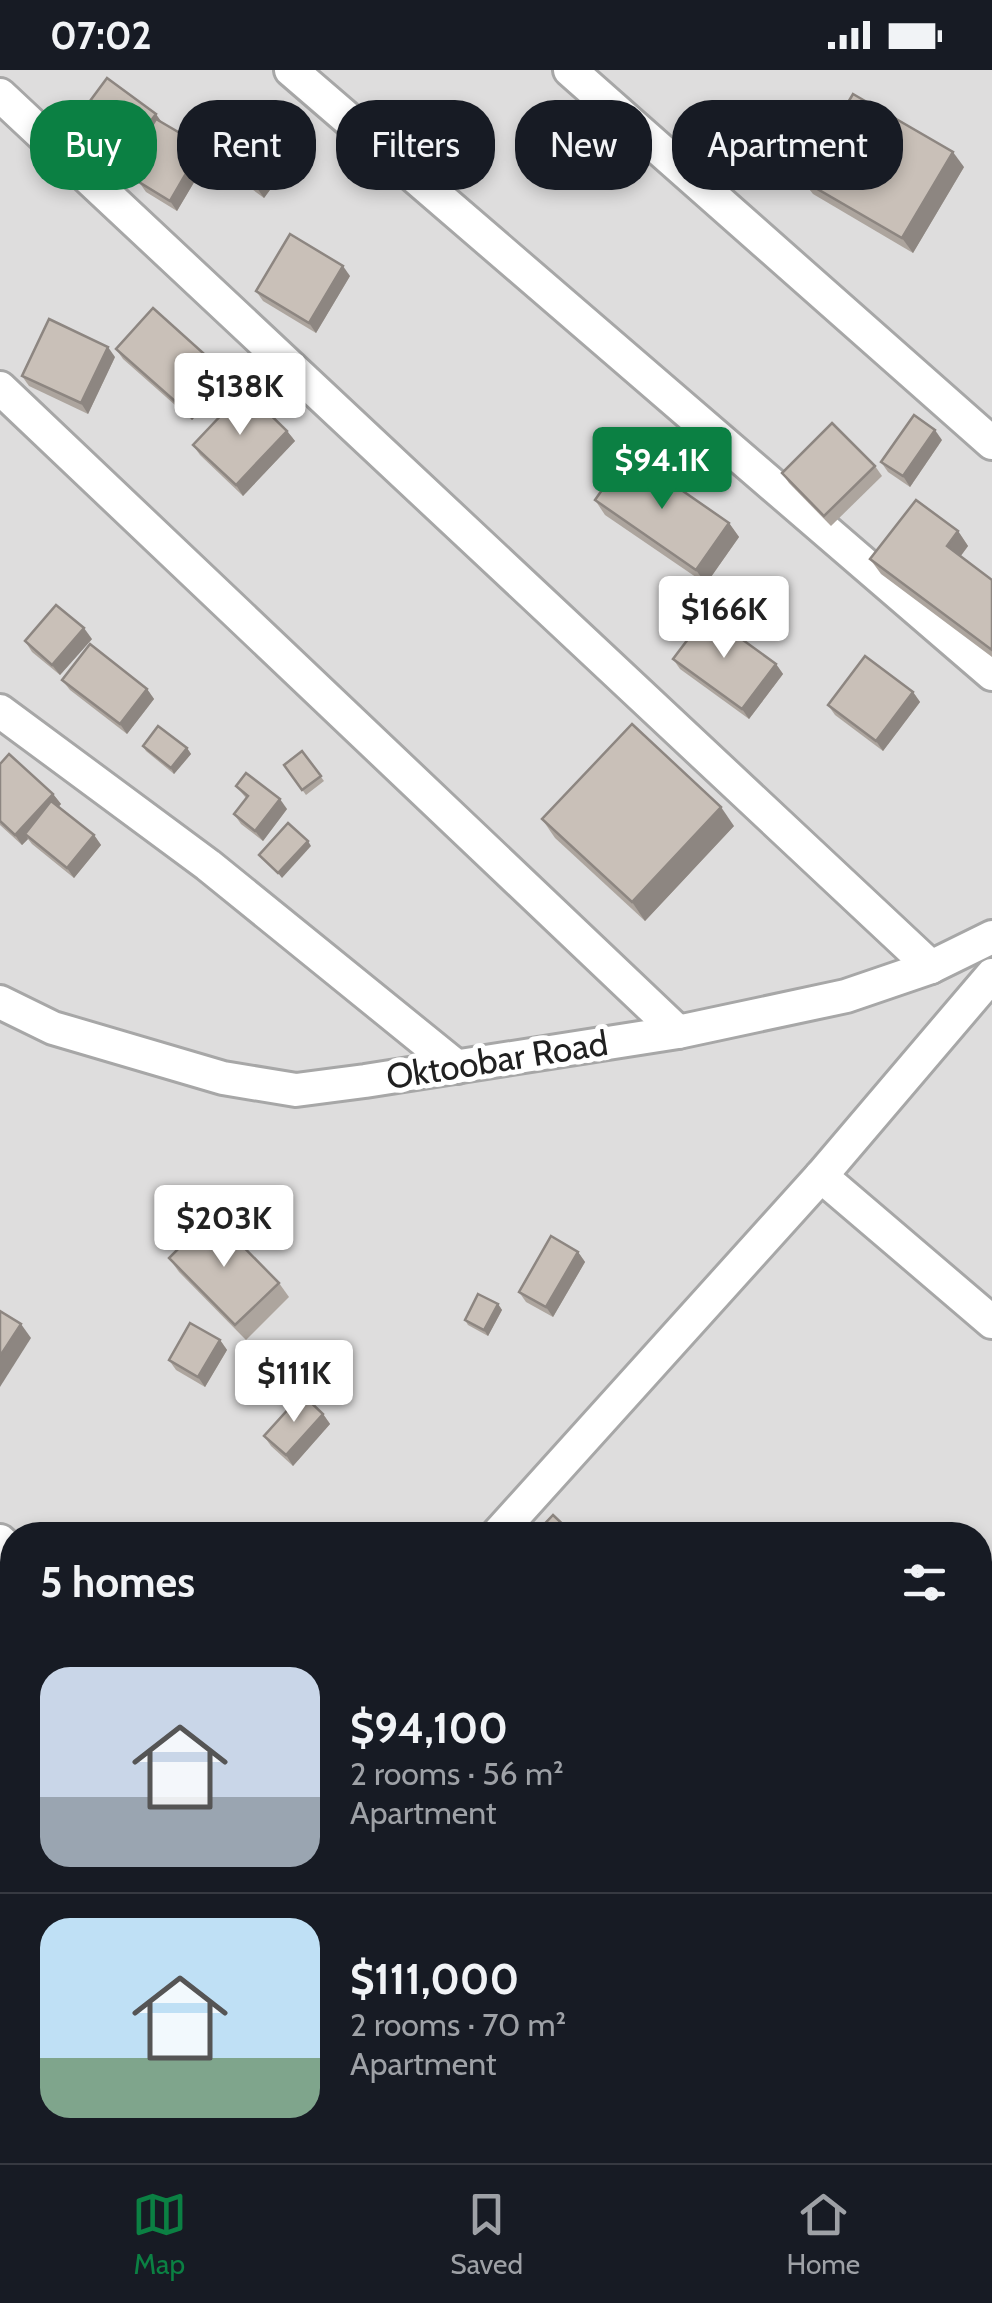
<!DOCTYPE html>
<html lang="en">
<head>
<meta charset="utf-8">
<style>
	:root { --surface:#171b24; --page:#242831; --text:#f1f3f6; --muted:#9ea1a6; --line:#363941; --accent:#0b8043 }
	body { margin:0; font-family:Cabin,sans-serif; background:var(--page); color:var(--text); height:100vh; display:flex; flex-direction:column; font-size:38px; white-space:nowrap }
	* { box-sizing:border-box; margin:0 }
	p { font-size:32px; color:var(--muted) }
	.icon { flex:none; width:55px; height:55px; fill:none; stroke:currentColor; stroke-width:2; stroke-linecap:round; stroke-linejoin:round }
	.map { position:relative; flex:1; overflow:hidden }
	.details { position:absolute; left:0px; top:1452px; width:992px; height:642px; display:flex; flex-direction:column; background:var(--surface); border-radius:40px 40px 0 0; box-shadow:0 5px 15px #0003 }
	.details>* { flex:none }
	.top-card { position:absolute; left:30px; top:30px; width:932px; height:90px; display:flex; gap:20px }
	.price { position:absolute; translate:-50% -85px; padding:0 22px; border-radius:10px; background:#fff; color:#222; font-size:32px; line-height:65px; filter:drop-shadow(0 2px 5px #0008) }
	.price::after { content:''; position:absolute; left:50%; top:60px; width:30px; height:22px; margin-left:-15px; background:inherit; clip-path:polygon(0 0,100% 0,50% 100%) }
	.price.on { background:var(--accent); color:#fff }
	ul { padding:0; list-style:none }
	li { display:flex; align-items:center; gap:30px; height:250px; padding:0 40px }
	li+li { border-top:2px solid var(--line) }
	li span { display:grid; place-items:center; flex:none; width:280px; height:200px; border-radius:30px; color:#555 }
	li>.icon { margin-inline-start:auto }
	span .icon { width:120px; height:120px; fill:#fffc; stroke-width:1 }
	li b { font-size:42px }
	h2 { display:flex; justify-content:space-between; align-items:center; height:120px; padding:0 40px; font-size:42px }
	.chip { padding:0 35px; border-radius:40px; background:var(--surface); box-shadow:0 5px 15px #0003; font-size:35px; line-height:90px }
	.chip.on { background:var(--accent); color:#fff }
	.status { display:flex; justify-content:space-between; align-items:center; height:70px; padding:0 50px; background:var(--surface); direction:ltr }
	.status svg { height:28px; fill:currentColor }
	.tab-bar { display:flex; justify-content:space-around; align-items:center; height:140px; border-top:2px solid var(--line); background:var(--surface); font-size:28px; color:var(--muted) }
	.tab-bar a { display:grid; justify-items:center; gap:5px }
	.tab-bar .on { color:var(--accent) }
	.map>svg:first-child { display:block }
	.residential { fill:#dedddd; fill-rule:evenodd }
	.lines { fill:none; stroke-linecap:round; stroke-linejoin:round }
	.minor-casing { stroke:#a7a7a7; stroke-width:38 }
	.minor { stroke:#fff; stroke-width:32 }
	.wall { fill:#ada59e }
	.shaded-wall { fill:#8d8681 }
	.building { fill:#c9c0b8; stroke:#8d8681; stroke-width:2.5 }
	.labels { text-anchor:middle; stroke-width:10; stroke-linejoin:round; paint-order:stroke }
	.street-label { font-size:35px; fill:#202020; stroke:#fff }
</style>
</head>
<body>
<div class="status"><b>07:02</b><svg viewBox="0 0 49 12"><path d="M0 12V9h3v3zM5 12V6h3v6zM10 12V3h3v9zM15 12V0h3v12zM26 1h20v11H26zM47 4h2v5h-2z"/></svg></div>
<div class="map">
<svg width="992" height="2093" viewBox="0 0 992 2093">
	<rect width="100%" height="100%" fill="#f1ede5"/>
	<!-- residential -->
	<path class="residential" d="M0,0H992V2093H0ZM12,1465H980V2082H12Z"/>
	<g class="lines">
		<!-- minor casing -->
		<g class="minor-casing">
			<g id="minor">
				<path d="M291,0L992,604"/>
				<path d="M570,0L992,373"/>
				<path d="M0,25L931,897"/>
				<path d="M0,318L678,962"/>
				<path d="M0,641L208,795L457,997"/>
				<path d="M0,932L53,958L223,1008L296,1020L365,1011L678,962L846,926L931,897L992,867"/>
				<path d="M821,1106L992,1252"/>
				<path d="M497,1465L821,1106L992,905"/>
				<path d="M0,1471L12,1482"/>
				<path d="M0,1859L12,1869"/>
				<path d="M0,2038L12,2022"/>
			</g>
		</g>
		<!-- minor -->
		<use href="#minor" class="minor"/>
	</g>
	<!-- wall -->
	<g class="wall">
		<path d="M163,53L202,76L209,87L177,141L146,122L139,112L150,93L144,90L141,85L130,100L80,64L73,54Z"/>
		<path d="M300,79L264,128L215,92L208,82Z"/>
		<path d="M964,97L913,183L813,124L802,110Z"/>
		<path d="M350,206L316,263L263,231L256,221Z"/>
		<path d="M116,279L222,300L229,310L192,350L123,289Z"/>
		<path d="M115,287L88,344L29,316L22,306Z"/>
		<path d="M287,361L295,371L243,426L200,385L193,375Z"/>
		<path d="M942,370L910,417L888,402L881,392Z"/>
		<path d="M875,396L882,406L831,456L789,413L782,403Z"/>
		<path d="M595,430L729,453L739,467L706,514L605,445Z"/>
		<path d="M958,461L968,476L960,487L992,510V587L881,504L870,489Z"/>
		<path d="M92,569L60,605L32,582L25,571Z"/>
		<path d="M673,589L776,594L783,604L749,649L680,599Z"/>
		<path d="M62,610L147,619L154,629L127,664L70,620Z"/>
		<path d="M913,622L920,632L883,681L835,645L828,635Z"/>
		<path d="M143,676L187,678L191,684L174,704L146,681Z"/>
		<path d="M302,681L324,711L306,725L284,695Z"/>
		<path d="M0,694L53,724L61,734L58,737L94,765L101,775L74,808L32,774L28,769L22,775L0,755Z"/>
		<path d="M236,716L287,739L263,771L241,754L234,744L246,728Z"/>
		<path d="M542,749L734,756L645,851L555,768Z"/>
		<path d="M578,1182L585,1192L553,1247L526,1232L519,1222Z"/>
		<path d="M169,1188L279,1213L289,1227L246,1270L179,1202Z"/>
		<path d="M498,1234L502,1240L488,1266L468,1255L465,1250Z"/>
		<path d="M220,1270L227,1280L205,1317L176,1300L169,1290Z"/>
		<path d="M323,1344L330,1354L293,1396L271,1376L264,1366Z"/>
	</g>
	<!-- shaded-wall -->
	<g class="shaded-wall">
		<path d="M156,44L163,54L137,80L141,85L130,100L122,89Z"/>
		<path d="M292,69L300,79L264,128L257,118Z"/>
		<path d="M202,76L209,87L177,141L170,131Z"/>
		<path d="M953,82L964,97L913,183L902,168Z"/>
		<path d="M343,196L350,206L316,263L309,253Z"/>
		<path d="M108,277L115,287L88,344L81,333Z"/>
		<path d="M222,300L229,310L192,350L185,340Z"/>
		<path d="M935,360L942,370L910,417L903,406Z"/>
		<path d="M287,361L295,371L243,426L236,415Z"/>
		<path d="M729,453L739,467L706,514L696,500Z"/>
		<path d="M958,461L968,476L957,491L947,476Z"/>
		<path d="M84,558L92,569L60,605L52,595Z"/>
		<path d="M776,594L783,604L749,649L742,639Z"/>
		<path d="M147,619L154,629L127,664L120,654Z"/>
		<path d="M913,622L920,632L883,681L876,671Z"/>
		<path d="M187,678L191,684L174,704L171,698Z"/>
		<path d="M53,724L61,734L30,768L25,764L28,769L22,775L15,765Z"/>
		<path d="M280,729L287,739L263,771L255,761Z"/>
		<path d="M721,737L734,756L645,851L632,832Z"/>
		<path d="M94,765L101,775L74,808L67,798Z"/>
		<path d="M308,771L311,776L282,808L278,803Z"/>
		<path d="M578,1182L585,1192L553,1247L546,1237Z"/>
		<path d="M498,1234L502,1240L488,1266L484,1260Z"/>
		<path d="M21,1254L31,1268L0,1317V1286Z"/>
		<path d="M220,1270L227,1280L205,1317L198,1307Z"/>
		<path d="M323,1344L330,1354L293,1396L286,1385Z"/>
	</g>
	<!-- building -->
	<g class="building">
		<path d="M107,8L156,44L122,89L73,54Z"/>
		<path d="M853,24L953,82L902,168L802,110Z"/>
		<path d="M244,33L292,69L257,118L208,82Z"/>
		<path d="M156,49L202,76L170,131L139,112L153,89L137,80Z"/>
		<path d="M290,164L343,196L309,253L256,221Z"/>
		<path d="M153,238L222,300L185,340L116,279Z"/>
		<path d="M49,249L108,277L81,333L22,306Z"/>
		<path d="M245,320L287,361L236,415L193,375Z"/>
		<path d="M914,345L935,360L903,406L881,392Z"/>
		<path d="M832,353L875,396L824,446L782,403Z"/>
		<path d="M628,383L729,453L696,500L595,430Z"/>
		<path d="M916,430L958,461L947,476L992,510V580L870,489Z"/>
		<path d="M56,535L84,558L52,595L25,571Z"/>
		<path d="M707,544L776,594L742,639L673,589Z"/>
		<path d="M90,574L147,619L120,654L62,610Z"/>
		<path d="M865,586L913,622L876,671L828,635Z"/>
		<path d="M632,654L721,737L632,832L542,749Z"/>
		<path d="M158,656L187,678L171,698L143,676Z"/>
		<path d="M302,681L321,706L302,720L284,695Z"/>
		<path d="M9,684L53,724L15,765L0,751V694Z"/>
		<path d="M246,703L280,729L255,761L234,744L248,726L236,716Z"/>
		<path d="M51,731L94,765L67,798L25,764Z"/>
		<path d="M288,753L308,771L278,803L259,785Z"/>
		<path d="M212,1145L279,1213L235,1255L169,1188Z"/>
		<path d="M551,1166L578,1182L546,1237L519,1222Z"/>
		<path d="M478,1224L498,1234L484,1260L465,1250Z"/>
		<path d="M0,1241L21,1254L0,1286Z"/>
		<path d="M190,1253L220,1270L198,1307L169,1290Z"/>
		<path d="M302,1324L323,1344L286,1385L264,1366Z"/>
		<path d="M553,1445L574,1465H534Z"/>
	</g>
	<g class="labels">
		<!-- street labels -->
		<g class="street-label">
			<text transform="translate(497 990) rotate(-9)" y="12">Oktoobar Road</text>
		</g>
	</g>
</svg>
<b class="price" style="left:240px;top:368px">$138K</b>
<b class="price on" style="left:662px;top:442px">$94.1K</b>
<b class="price" style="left:724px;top:591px">$166K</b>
<b class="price" style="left:224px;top:1200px">$203K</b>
<b class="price" style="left:294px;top:1355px">$111K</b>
<div class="top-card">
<a class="chip on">Buy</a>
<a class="chip">Rent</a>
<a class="chip">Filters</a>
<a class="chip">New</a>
<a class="chip">Apartment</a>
</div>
<section class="details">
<h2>5 homes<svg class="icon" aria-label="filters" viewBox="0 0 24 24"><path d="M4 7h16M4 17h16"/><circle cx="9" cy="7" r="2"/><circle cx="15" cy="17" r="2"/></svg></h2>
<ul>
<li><span style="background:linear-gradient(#c9d6e8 65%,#9aa5b1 0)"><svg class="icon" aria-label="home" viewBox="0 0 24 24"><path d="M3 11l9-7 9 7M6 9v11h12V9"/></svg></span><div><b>$94,100</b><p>2 rooms · 56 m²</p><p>Apartment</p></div></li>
<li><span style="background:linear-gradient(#bfe0f5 70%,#7fa58c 0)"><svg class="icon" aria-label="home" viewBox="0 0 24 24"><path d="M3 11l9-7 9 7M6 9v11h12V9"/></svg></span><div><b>$111,000</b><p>2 rooms · 70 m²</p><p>Apartment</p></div></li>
</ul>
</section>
</div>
<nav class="tab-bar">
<a class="on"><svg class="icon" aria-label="map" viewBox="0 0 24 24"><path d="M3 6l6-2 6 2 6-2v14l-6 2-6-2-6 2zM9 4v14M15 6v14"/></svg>Map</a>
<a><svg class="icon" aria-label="saved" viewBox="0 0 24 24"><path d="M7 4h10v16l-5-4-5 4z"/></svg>Saved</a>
<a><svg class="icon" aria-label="home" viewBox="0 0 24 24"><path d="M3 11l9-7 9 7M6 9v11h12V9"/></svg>Home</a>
</nav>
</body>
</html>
